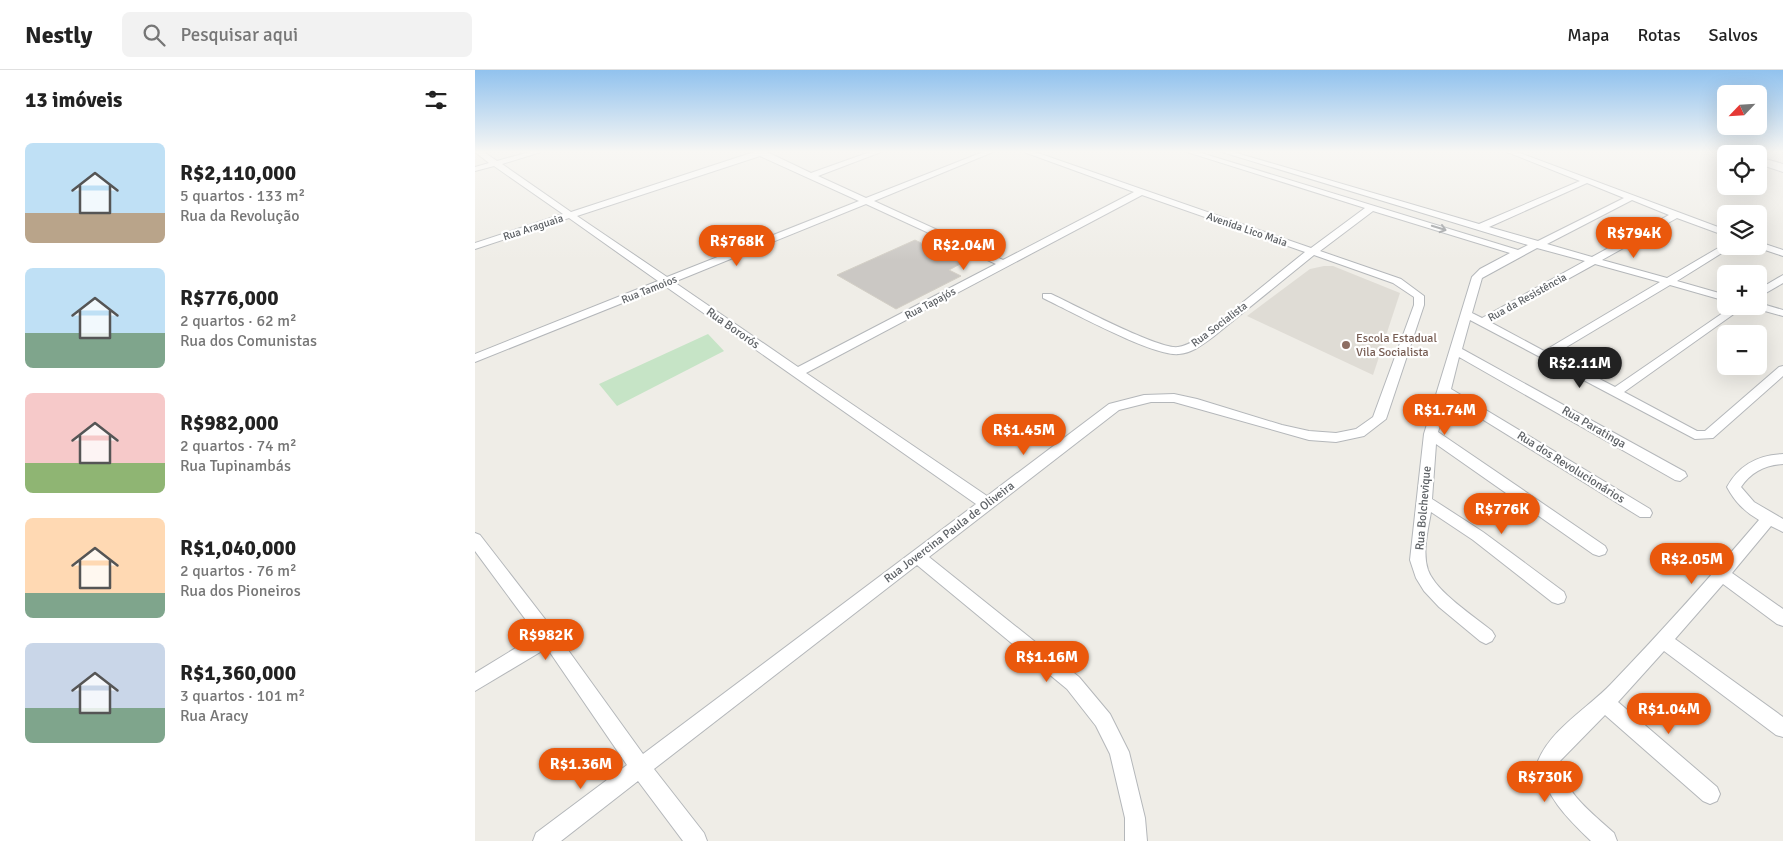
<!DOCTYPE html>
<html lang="pt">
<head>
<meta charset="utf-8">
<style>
	:root { --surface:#fff; --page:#f2f2f2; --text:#222; --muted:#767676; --line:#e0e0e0; --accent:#ea580c }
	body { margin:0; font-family:Signika,sans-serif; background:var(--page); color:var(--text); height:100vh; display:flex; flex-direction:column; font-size:19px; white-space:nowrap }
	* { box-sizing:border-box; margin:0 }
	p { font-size:16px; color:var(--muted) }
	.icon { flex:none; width:28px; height:28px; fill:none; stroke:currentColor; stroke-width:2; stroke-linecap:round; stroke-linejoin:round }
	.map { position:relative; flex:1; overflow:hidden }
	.side { display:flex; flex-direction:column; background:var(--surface); width:475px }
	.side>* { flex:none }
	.needle { width:32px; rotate:245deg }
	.buttons { position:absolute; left:1242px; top:15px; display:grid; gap:10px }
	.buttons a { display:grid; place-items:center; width:50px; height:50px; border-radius:8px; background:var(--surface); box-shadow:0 5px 20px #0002; font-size:25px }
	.price { position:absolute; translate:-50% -42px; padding:0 11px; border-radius:18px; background:var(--accent); color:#fff; font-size:16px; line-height:32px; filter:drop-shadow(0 1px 2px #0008) }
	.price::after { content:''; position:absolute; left:50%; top:30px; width:15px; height:11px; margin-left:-8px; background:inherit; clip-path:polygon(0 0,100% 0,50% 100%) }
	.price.selected { background:#222; color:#fff }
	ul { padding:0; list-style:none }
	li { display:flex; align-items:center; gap:15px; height:125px; padding:0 25px }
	li span { display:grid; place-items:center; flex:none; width:140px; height:100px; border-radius:8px; color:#555 }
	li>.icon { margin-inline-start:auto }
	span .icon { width:60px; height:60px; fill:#fffc; stroke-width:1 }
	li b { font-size:21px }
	h2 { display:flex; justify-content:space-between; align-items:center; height:60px; padding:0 25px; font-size:21px }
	header { display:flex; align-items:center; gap:30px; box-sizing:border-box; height:70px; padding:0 25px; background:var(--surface); border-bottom:1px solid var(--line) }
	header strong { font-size:24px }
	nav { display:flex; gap:28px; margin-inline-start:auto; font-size:18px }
	.search { width:350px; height:45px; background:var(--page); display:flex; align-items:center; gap:12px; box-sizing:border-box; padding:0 18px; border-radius:8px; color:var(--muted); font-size:19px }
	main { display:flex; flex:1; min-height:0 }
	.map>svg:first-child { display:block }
	.education { fill:#dfdcd5 }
	.green { fill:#c6e4c6 }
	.building { fill:#cbc8c4; stroke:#d3cfc6 }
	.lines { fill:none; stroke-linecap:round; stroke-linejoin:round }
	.street-casing { stroke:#b4b7ba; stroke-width:2 }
	.secondary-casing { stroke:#b3b6ba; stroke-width:2 }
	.street { fill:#fff; fill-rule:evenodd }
	.secondary { fill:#fff; fill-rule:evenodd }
	.oneway { stroke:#96999c }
	.education-dot { fill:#8d6e63; stroke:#fff; stroke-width:2 }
	.labels { text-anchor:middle; stroke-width:4.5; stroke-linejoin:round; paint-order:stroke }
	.far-street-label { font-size:11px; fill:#5e6266; stroke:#fff }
	.street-label { font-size:12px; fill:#5e6266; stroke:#fff }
	.education-label { font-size:12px; fill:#785e54; stroke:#fff; text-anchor:start }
</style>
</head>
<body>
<header>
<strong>Nestly</strong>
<div class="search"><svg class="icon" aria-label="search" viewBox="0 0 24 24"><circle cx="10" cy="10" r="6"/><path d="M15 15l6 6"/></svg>Pesquisar aqui</div>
<nav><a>Mapa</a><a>Rotas</a><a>Salvos</a></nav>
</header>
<main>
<section class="side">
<h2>13 imóveis<svg class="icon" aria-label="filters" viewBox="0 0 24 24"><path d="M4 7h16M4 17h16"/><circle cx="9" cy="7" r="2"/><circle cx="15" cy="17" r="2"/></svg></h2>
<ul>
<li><span style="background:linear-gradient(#bfe0f5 70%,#b9a48a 0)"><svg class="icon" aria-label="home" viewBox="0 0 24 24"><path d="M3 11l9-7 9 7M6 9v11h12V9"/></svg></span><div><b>R$2,110,000</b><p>5 quartos · 133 m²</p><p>Rua da Revolução</p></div></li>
<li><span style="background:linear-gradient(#bfe0f5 65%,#7fa58c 0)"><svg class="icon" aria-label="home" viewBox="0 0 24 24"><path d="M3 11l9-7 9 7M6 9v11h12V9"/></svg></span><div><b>R$776,000</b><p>2 quartos · 62 m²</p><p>Rua dos Comunistas</p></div></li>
<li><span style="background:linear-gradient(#f6c9c9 70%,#8fb573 0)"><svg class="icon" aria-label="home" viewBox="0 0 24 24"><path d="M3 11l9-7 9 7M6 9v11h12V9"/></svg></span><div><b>R$982,000</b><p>2 quartos · 74 m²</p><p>Rua Tupinambás</p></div></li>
<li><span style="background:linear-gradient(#ffd9b3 75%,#7fa58c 0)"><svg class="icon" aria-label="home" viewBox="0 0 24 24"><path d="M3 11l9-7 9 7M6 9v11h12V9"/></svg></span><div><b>R$1,040,000</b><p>2 quartos · 76 m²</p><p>Rua dos Pioneiros</p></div></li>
<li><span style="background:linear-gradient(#c9d6e8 65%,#7fa58c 0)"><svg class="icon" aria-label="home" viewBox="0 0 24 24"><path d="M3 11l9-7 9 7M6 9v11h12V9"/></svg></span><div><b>R$1,360,000</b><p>3 quartos · 101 m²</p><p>Rua Aracy</p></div></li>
</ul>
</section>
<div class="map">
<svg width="1308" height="771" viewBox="0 0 1308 771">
	<rect width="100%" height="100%" fill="#efede7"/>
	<!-- education -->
	<path class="education" d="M849,196H858L925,223L898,305L772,246L835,199Z"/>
	<!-- green -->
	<path class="green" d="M233,264L249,281L142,336L124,314Z"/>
	<!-- building -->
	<path class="building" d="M440,170L487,193L474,200L486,206L421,239L362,205Z"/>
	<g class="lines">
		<!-- street casing -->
		<g class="street-casing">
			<g id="street">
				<path d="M0,82H9L22,91L54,82H66L27,94L96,142L279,82H292L336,103L395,82H406L343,106L391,128L508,82H518L399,131L528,190L659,122L549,82H560L836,178L890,138L712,82H723L1043,180L1053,175L747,82H758L1004,154L1105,111L1032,82H1042L1251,160V166L1202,148L1127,190L1192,208L1250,174L1251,176H1258L1202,211L1251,225V231L1195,215L1078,285L1140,317L1258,236H1270L1149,322L1222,361H1230L1304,297L1308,296V306L1238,368L1220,369L995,250L987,279L1210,402L1212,406L1205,411L1200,410L984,287L976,319L1175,439L1177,443L1175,447H1165L973,328L963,362L1130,476L1132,480L1130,484L1124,486L1118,484L961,374L957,429L1008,462L1089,522L1091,527L1089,532L1083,534L1077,532L998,470L956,442C953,460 947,482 953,500C961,522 999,546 1017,561L1020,566L1017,571L1011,574L1005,571L964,537L949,521L941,508L935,490L949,364L997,207L1005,199L1035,183L898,141L845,181L926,209L949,226V235L911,349L889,366L861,372L834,370L699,332H676L644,340L454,487L604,607L635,644L654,682L670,748L672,771H650V748L635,684L621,656L592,619L442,495L179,699L229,763L232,771H208L163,711L86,771H58L61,763L152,695L72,578L0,621V603L62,565L0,481V463L5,465L80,562L168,684L501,434L190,216L0,292V284L183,211L94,148L0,179V173L88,144L19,96L0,101V97L14,93ZM285,86L384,131L192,207L102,146ZM1112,113L1149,128L1063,171L1014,157ZM667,125L830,182L730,263C722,268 714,276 703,277C684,280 598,234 576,224H568V228C595,241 679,287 704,284C717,283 727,275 738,267L839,185L918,213L939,227V235L898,347L881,359L861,363L834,361L807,355L722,329L699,324L669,325L634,334L512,426L331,303ZM1157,130L1194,145L1117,187L1072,174ZM391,134L521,194L323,297L199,212ZM1062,178L1110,191L1007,248L997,243L1007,208ZM1120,194L1185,212L1069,281L1015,252Z"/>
				<path d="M1284,172L1308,180V186L1281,177L1284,176Z"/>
				<path d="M1308,205V213L1284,227V219Z"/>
				<path d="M1284,233L1308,240V246L1279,238L1278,236H1284Z"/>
				<path d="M1308,384V394C1290,395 1276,402 1266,417L1279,432L1308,449V462L1296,456L1257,503L1308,539V556L1302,554L1248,514L1200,569L1308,647V667L1301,665L1189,581L1143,632L1242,717L1245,724L1242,731L1235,734L1228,731L1130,645L1083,693C1090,723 1117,743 1139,763L1142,771H1116C1091,747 1070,726 1063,691C1076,659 1113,638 1136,614C1187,561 1236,506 1284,450C1269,441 1260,432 1252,417C1264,395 1283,385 1308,384Z"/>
			</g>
		</g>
		<!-- secondary casing -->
		<g class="secondary-casing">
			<g id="secondary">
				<path d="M1250,82H1267L1268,84H1252Z"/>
				<path d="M1284,87L1308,94V102L1284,94Z"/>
			</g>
		</g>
		<!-- street -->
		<use href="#street" class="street"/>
		<!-- secondary -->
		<use href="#secondary" class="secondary"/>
	</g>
	<!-- one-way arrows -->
	<defs><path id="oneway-shaft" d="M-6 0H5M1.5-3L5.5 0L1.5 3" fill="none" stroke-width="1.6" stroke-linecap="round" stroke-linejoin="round" transform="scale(1.25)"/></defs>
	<use class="oneway" href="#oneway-shaft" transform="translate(964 158) rotate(17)"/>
	<!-- sky -->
	<linearGradient id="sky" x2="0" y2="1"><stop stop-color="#91c2ee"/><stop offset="0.43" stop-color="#f8f7f4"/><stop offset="1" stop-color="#f8f7f4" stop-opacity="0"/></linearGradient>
	<rect width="1308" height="190" fill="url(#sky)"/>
	<!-- markers -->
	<circle class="education-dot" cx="871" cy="275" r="5"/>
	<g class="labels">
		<!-- far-street labels -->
		<g class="far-street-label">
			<text transform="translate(58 157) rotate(-18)" y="4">Rua Araguaia</text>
			<text transform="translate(772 159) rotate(19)" y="4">Avenida Lico Maia</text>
			<text transform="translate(174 219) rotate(-22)" y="4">Rua Tamoios</text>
			<text transform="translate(1052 227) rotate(-29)" y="4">Rua da Resistência</text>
			<text transform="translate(455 233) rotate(-28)" y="4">Rua Tapajós</text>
			<text transform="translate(744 254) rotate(-37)" y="4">Rua Socialista</text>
		</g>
		<!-- street labels -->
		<g class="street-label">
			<text transform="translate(258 258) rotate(35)" y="4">Rua Bororós</text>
			<text transform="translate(1119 357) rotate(30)" y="4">Rua Paratinga</text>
			<text transform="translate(1096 397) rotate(32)" y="4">Rua dos Revolucionários</text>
			<text transform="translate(948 438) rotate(-85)" y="4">Rua Bolchevique</text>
			<text transform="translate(474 462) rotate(-37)" y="4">Rua Jovercina Paula de Oliveira</text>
		</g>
		<!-- education labels -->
		<g class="education-label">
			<text x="881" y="272">Escola Estadual<tspan x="881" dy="14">Vila Socialista</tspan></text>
		</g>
	</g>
</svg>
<div class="buttons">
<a><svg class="needle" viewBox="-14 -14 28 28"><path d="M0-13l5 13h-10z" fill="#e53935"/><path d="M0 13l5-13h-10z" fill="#767676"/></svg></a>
<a><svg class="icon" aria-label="locate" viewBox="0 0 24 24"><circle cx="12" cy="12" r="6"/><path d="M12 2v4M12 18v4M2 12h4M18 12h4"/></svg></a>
<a><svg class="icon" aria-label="layers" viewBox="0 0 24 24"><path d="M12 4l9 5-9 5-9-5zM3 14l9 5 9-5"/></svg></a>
<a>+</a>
<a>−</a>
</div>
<b class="price" style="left:1159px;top:189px">R$794K</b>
<b class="price" style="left:262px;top:197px">R$768K</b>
<b class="price" style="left:489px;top:201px">R$2.04M</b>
<b class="price selected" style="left:1105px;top:319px">R$2.11M</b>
<b class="price" style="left:970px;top:366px">R$1.74M</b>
<b class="price" style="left:549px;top:386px">R$1.45M</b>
<b class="price" style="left:1027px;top:465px">R$776K</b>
<b class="price" style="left:1217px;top:515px">R$2.05M</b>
<b class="price" style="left:71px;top:591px">R$982K</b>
<b class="price" style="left:572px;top:613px">R$1.16M</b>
<b class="price" style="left:1194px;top:665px">R$1.04M</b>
<b class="price" style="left:106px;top:720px">R$1.36M</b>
<b class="price" style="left:1070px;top:733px">R$730K</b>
</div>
</main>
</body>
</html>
